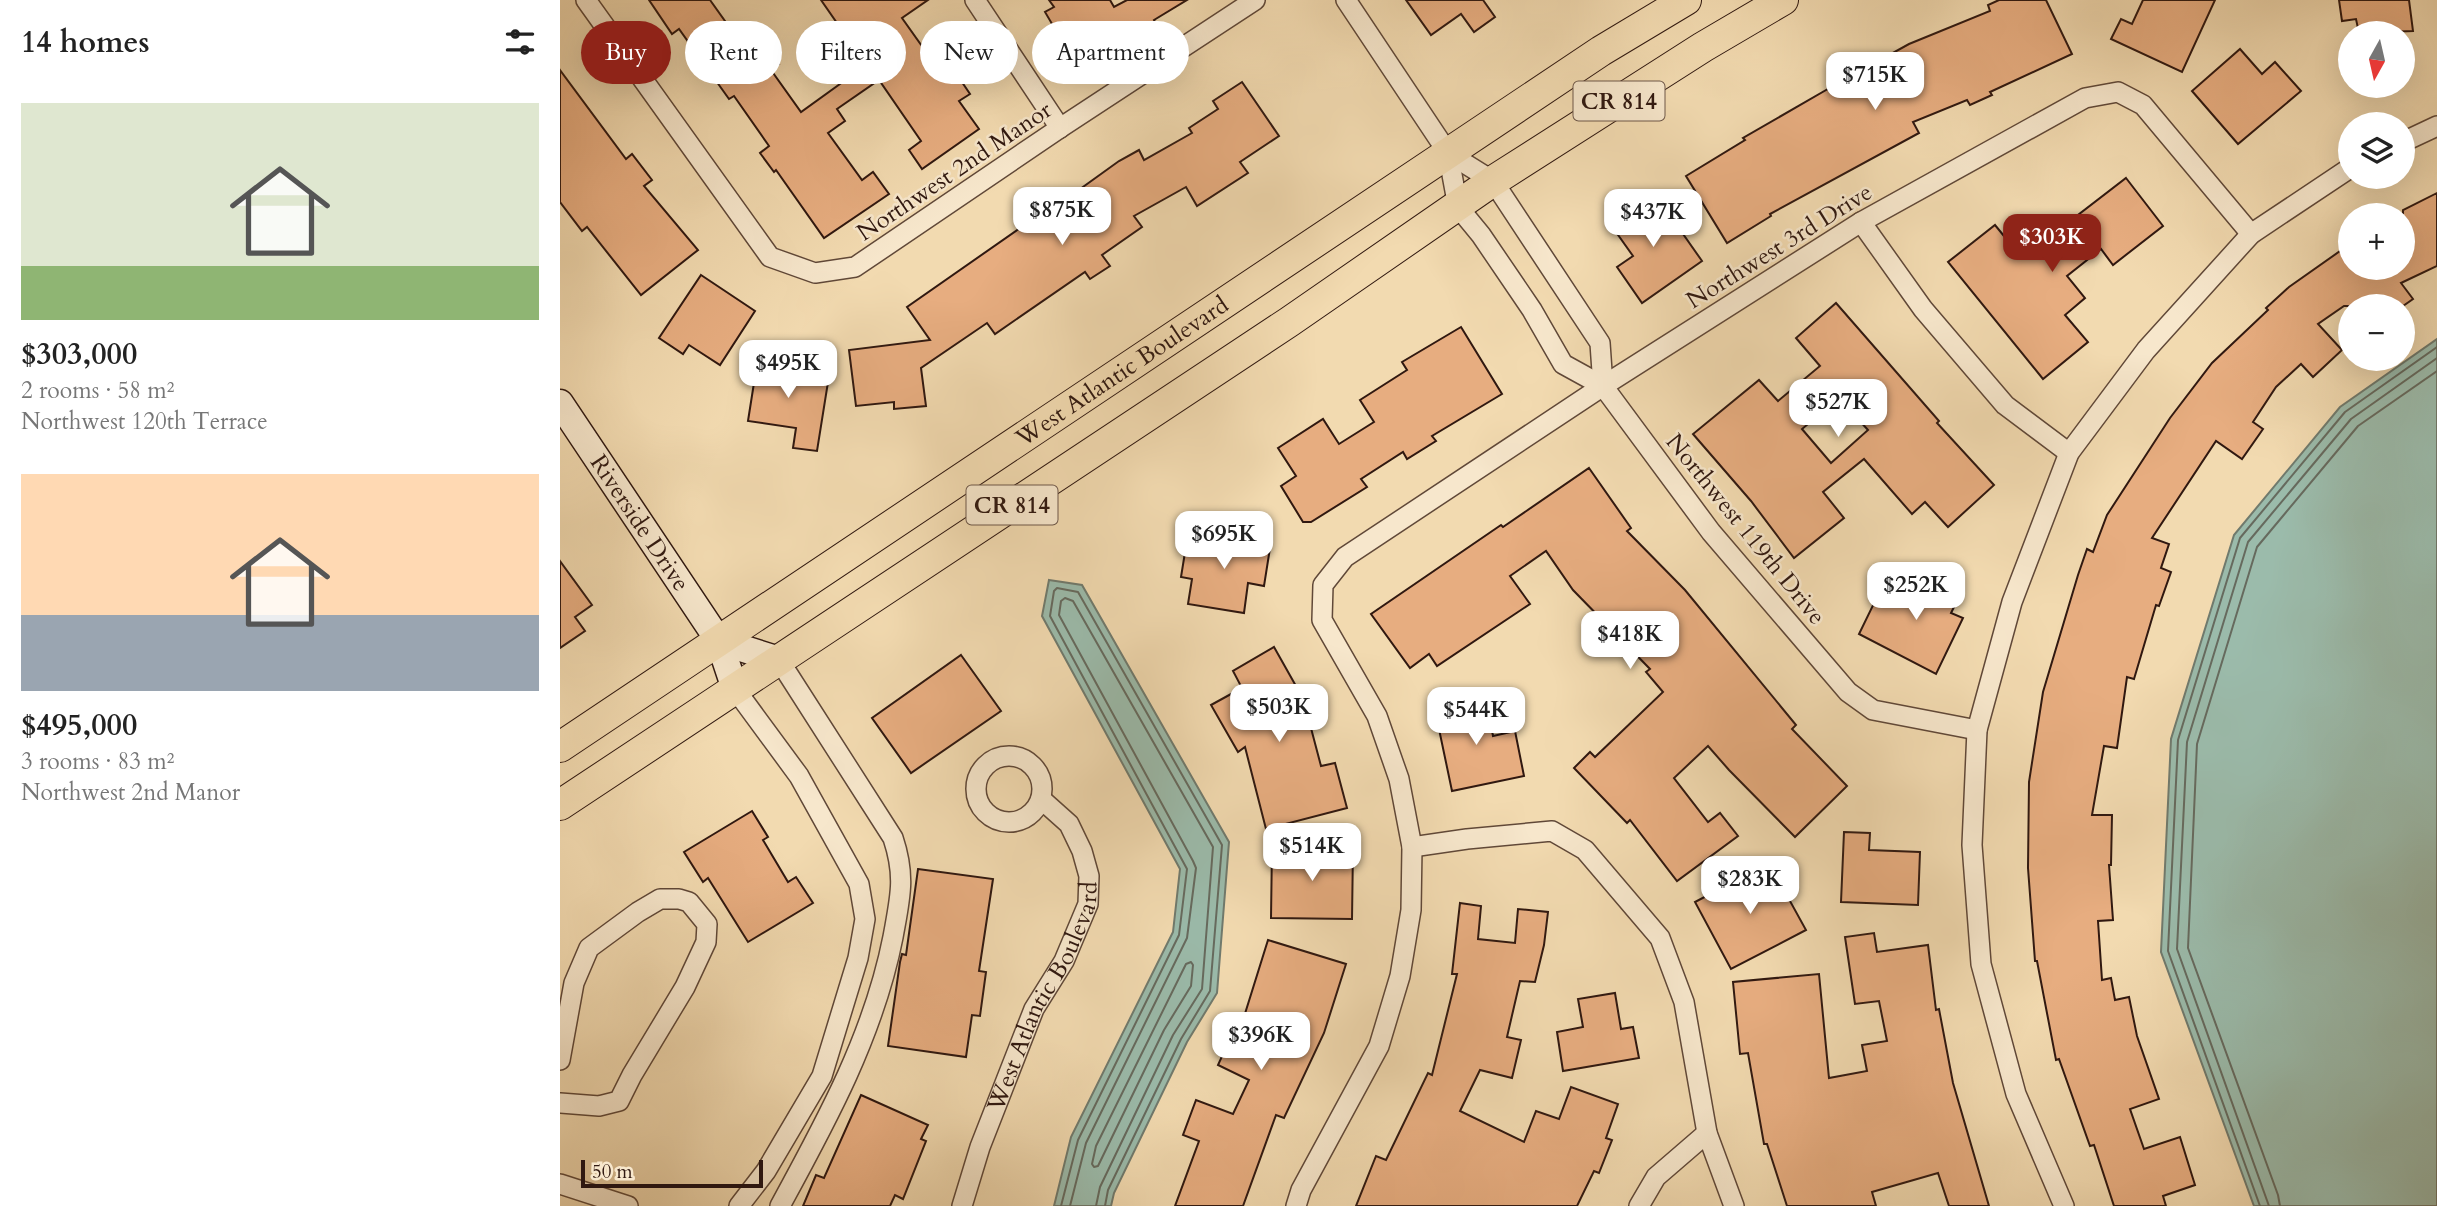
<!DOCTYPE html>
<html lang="en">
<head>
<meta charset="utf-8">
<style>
	:root { --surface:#fff; --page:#f6f6f6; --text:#222; --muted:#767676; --accent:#8f2418 }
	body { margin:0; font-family:Cardo,serif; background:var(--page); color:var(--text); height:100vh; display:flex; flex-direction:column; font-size:26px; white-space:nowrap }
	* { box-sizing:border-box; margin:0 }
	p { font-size:23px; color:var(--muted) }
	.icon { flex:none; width:38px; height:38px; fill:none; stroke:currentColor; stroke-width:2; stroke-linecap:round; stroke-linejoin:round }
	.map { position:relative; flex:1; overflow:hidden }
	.side { display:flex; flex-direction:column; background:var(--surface); width:560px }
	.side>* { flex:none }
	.top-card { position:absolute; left:21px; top:21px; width:665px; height:63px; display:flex; gap:14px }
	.needle { width:46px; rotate:188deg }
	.buttons { position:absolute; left:1778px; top:21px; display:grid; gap:14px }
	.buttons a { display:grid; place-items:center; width:77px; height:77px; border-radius:50%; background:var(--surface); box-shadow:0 7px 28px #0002; font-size:35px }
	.scale { position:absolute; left:21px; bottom:18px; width:182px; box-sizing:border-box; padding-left:7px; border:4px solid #301810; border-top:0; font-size:19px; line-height:24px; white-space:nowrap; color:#301810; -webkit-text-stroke:5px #f7e7cc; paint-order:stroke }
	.price { position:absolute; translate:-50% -60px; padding:0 16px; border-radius:14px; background:#fff; color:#222; font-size:23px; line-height:46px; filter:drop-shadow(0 2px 4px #0008) }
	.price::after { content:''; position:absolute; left:50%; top:42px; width:21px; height:16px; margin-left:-10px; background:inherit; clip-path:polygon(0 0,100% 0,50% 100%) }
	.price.on { background:var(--accent); color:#fff }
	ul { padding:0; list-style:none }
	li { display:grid; align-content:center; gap:14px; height:371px; padding:0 21px }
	li span { display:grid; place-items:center; height:217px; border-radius:0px; color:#555 }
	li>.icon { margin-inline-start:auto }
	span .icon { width:126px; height:126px; fill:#fffc; stroke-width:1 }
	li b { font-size:30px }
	h2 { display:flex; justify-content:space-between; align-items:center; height:84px; padding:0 21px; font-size:30px }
	.pill { padding:0 24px; border-radius:32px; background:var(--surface); box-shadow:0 7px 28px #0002; font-size:24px; line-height:63px }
	.pill.on { background:var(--accent); color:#fff }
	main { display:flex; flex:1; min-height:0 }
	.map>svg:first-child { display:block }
	.water { fill:#9bbbab; stroke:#707a6d; stroke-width:2 }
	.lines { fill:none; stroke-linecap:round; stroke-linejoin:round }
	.shore { stroke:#666a5e; stroke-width:2 }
	.building { fill:#e7ad80; stroke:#301810; stroke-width:2; fill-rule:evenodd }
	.street-casing { stroke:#604838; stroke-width:22 }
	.secondary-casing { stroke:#301810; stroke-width:29 }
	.primary-casing { stroke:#301810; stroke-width:32 }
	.street { stroke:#f7e7cc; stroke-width:19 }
	.secondary { stroke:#f7e7cc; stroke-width:26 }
	.primary { stroke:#f2dab0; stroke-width:30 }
	.labels { text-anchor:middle; stroke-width:5; stroke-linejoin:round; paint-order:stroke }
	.shield { fill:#f7e7cc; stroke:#6c5648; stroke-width:2 }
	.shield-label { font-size:23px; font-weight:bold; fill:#301810 }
	.street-label { font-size:24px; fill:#301810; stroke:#f7e7cc }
</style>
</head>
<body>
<main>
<section class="side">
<h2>14 homes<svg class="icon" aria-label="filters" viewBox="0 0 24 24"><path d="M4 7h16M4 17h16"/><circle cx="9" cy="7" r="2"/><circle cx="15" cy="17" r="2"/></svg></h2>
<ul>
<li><span style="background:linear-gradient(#dfe7d0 75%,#8fb573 0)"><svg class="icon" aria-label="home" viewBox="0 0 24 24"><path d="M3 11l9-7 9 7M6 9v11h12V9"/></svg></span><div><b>$303,000</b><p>2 rooms · 58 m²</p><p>Northwest 120th Terrace</p></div></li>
<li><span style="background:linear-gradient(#ffd9b3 65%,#9aa5b1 0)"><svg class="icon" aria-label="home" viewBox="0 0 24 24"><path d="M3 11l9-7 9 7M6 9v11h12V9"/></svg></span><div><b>$495,000</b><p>3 rooms · 83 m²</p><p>Northwest 2nd Manor</p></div></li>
</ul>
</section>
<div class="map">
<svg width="1877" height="1206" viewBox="0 0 1877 1206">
	<rect width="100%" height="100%" fill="#f2dab0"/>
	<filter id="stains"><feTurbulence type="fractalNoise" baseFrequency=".00286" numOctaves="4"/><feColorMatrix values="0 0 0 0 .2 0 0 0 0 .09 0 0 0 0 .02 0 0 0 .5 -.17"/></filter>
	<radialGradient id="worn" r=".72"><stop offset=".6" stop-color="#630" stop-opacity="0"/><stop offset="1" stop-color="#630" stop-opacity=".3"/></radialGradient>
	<!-- water -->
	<g class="water">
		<path d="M1877,339V1206H1694L1601,952L1611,739L1674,535L1780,407Z"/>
		<path d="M489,580L522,585L669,842L657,993L627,1042L554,1193L551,1206H494L511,1137L613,932L620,869L482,616Z"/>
	</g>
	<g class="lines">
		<!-- shore -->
		<g class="shore">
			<path d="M631,962L633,965L631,986L604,1030L538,1166L534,1167L532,1164L536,1146L626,964Z"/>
			<path d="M501,1206L518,1140L619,935L627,869L490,616L494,591L497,588L518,592L662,845L650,991L621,1039L548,1190L545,1206"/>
			<path d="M510,1206L526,1143L627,938L636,868L633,861L499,615L501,601L505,598L513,601L653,847L642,989L613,1035L540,1187L536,1206"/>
			<path d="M1700,1206L1608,951L1618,740L1680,538L1785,412L1877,347"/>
			<path d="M1709,1206L1617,949L1627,742L1688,542L1791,419L1877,358"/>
			<path d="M1720,1206L1718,1195L1628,948L1637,744L1697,547L1798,426L1877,371"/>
		</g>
	</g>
	<!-- building -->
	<g class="building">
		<path d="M89,0H150L185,49L201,38L219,64L211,70L241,112L291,76L289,73L304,62L261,0H368L342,18L379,70L389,63L410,94L399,101L419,129L362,169L349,150L361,141L319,80L277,109L285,121L268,133L302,180L313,172L329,194L264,238L216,170L214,172L200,153L209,146L174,96L169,99L119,29L112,34Z"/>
		<path d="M489,0H550L554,7L567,0H627L594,20L598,27L519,70L485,12L494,7Z"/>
		<path d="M846,0H923L935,17L914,32L901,14L871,35Z"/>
		<path d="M1439,0H1486L1512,54L1430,92L1432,95L1410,105L1407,100L1353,122L1359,133L1210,214L1211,216L1167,243L1126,176L1185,140L1183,138L1273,86L1349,44L1430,11L1428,5Z"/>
		<path d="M1583,0H1655L1622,72L1551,39L1561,19L1572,24Z"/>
		<path d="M1779,0H1849L1853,31L1799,33L1796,19L1782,21Z"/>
		<path d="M1680,49L1702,74L1715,62L1741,91L1678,144L1632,91Z"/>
		<path d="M0,70L66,159L72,154L92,180L84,186L138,250L81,295L27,227L22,231L0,202Z"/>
		<path d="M682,82L719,136L680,162L688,173L637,206L626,187L574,216L582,227L542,255L550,266L530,279L525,272L435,334L427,323L361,368L366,406L334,409V402L296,406L289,350L370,340L347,307L473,219L481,230L522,201L516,192L559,161L579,150L584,160L632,133L629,128L658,109L653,101Z"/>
		<path d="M1566,178L1603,226L1553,265L1541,249L1507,276L1525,298L1505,315L1528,342L1483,379L1388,262L1435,225L1457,252L1470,241L1475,248Z"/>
		<path d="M1877,193V266L1841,283L1853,299L1843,306H1784L1758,324L1782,350L1753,377L1741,364L1716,387L1693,422L1703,429L1682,459L1656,441L1592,538L1609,544L1601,568L1611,572L1599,606L1596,605L1574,679L1567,677L1557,748L1544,746L1532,815H1552L1551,865H1549L1553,920L1538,921L1542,980L1551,978L1555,1000L1569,997L1577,1036L1599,1099L1570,1109L1584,1149L1620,1137L1635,1185L1603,1196L1606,1206H1554L1534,1145L1530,1146L1499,1059L1496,1060L1477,961H1475L1468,868L1469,782L1483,692L1518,575L1527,549L1533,552L1547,515L1610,418L1652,363L1708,310L1706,308L1729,287L1790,244V268H1843V210Z"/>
		<path d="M1095,194L1142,261L1082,303L1057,267L1073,256L1051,225Z"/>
		<path d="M141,275L195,311L160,365L129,345L123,354L99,338Z"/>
		<path d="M1276,303L1379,421L1377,423L1434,485L1388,527L1365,502L1352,514L1304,459L1263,492L1284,518L1234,558L1191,501L1133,434L1199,380L1218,401L1260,366L1236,338ZM1279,398L1308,430L1271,463L1242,429Z"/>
		<path d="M901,327L942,394L872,436L876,441L847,459L843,452L801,479L807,487L751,522H743L721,486L736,476L718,448L763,419L779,444L814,422L800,400L847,370L842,362Z"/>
		<path d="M199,351L230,356L226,376L268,382L257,451L233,448L236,428L188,421Z"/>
		<path d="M1029,468L1071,528L1067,531L1125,590L1236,725L1232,729L1287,786L1235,837L1169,770L1148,746L1114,778L1148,822L1160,813L1178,836L1117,881L1070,820L1067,823L1014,768L1030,752L1035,757L1103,692L1086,672L1090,669L1013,590L986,551L950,576L970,604L877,666L869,654L850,668L811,614L941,525L943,527Z"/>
		<path d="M656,530L685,535L683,544L710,548L704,586L688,583L684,613L628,604L632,579L621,577L627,540L654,544Z"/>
		<path d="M0,561L32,605L15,617L25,631L0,648Z"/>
		<path d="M1352,570L1401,593L1391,613L1403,618L1376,674L1299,634L1318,595L1336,603Z"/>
		<path d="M714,647L750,711L747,713L761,766L775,763L787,808L706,829L685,747L678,752L651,705L682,688L673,671Z"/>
		<path d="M401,655L441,711L351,773L312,718Z"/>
		<path d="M926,700L933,736L955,731L964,776L892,791L875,710Z"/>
		<path d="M192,811L208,837L203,840L228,882L236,877L253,903L188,942L148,878L143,882L124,852Z"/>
		<path d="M1284,832L1310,833L1309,850L1360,852L1358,905L1281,902Z"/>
		<path d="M712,847L793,848L792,919L711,918Z"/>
		<path d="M1209,863L1246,930L1171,969L1135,902Z"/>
		<path d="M358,869L433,879L419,971L426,972L420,1016L412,1015L406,1057L328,1046L340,962L342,954L346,955Z"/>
		<path d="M900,903L921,906L918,939L955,943L958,909L988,912L984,945L975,982L960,981L947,1037L961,1040L952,1078L920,1070L900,1111L964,1142L976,1111L999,1119L1011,1087L1058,1104L1046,1138L1052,1140L1039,1173L1034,1171L1017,1206H796L816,1156L826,1160L868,1073L872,1075L897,974H892Z"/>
		<path d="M1314,933L1317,952L1368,945L1376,1010L1379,1009L1393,1083L1429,1206H1389L1378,1173L1312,1192L1316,1206H1227L1207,1144H1204L1188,1053L1180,1054L1173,982L1259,974L1269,1078L1307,1071L1302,1045L1327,1041L1319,1001L1295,1004L1285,937Z"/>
		<path d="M708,940L786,964L764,1033L724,1118L716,1115L683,1206H615L639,1141L623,1135L636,1100L673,1114L689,1080L658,1065L679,1019L683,1020Z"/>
		<path d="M1055,993L1061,1029L1073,1027L1079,1058L1003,1071L997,1032L1023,1027L1018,999Z"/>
		<path d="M301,1095L368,1125L361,1139L366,1141L343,1199L335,1195L330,1206H243L256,1175L264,1178Z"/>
	</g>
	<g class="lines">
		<!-- street casing -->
		<g class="street-casing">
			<g id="street">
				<path d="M26,0L210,257L255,273L295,267L500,128L695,0"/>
				<path d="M415,0L500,128"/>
				<path d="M786,0L888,153L898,207L921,235L972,310L1003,364L1043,386L1151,532L1288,692L1313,710L1417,730"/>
				<path d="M1843,142L1877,126"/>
				<path d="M888,153L933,181L1040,343L1043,386"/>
				<path d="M1301,222L1363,309L1445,405L1509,453"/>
				<path d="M219,660L333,838C346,877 340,898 333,937C314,1034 267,1120 220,1206"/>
				<path d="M175,689L239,776L299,884L305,919L298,958L262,1076L206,1171L179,1206"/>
				<circle cx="449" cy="789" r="33"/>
				<path d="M852,847L907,839L992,831L1025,850L1100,938L1124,1002L1147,1133L1174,1206"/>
				<path d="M0,1060L14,983L29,948L78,912L100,899H119L129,902L147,924L146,942L125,987L72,1075L59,1101L39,1106L0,1103"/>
				<path d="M0,1184L68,1206"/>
				<path id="s1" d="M402,1206L420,1147L474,1009L504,961L528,904L529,876L522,851L509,824L481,799"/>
				<path d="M736,1206L741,1190L819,1046L840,976L851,910L852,847L839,779L817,716L762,620L763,585L785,557L1043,386L1301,222L1525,98L1558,92L1583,105L1691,234"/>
				<path d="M1079,1206L1096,1177L1147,1133"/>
				<path d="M1504,1206L1456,1094L1421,964L1412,845L1417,730L1452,602L1509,453L1586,350L1691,234L1790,168"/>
			</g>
		</g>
		<!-- secondary casing -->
		<g class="secondary-casing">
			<g id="secondary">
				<path id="s2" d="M0,403L159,641L175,689"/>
				<path d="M159,641L219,660"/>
			</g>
		</g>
		<!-- primary casing -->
		<g class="primary-casing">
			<g id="primary">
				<path id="s3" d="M0,747L1041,51L1126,0"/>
				<path d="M0,805L729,322L933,181L1143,47L1223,0"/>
			</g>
		</g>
		<!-- street -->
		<use href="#street" class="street"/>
		<!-- secondary -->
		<use href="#secondary" class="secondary"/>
		<!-- primary -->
		<use href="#primary" class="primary"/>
	</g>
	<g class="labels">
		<!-- shield labels -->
		<g class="shield">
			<rect x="1013.5" y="81.5" width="91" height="39" rx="5"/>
			<rect x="406.5" y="485.5" width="91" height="39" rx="5"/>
		</g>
		<g class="shield-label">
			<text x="1059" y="109">CR 814</text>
			<text x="452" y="513">CR 814</text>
		</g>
		<!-- street labels -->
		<g class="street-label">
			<text transform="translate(394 171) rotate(-34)" y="8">Northwest 2nd Manor</text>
			<text transform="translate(1219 246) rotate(-32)" y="8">Northwest 3rd Drive</text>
			<text dy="8" stroke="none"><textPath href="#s3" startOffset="676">West Atlantic Boulevard</textPath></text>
			<text dy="8" stroke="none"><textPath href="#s2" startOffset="144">Riverside Drive</textPath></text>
			<text transform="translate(1186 529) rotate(51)" y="8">Northwest 119th Drive</text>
			<text dy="8" stroke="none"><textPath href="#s1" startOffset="226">West Atlantic Boulevard</textPath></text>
		</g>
	</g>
	<rect width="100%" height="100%" filter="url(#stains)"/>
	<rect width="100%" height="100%" fill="url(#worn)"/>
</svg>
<div class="buttons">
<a><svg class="needle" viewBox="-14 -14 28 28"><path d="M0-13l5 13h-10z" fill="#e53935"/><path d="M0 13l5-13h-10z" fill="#767676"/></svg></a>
<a><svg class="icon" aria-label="layers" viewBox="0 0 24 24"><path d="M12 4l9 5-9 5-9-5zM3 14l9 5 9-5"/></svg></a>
<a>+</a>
<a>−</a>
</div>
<div class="scale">50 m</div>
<b class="price" style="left:1315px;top:112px">$715K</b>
<b class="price" style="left:502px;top:247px">$875K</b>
<b class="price" style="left:1093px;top:249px">$437K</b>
<b class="price on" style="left:1492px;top:274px">$303K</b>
<b class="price" style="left:228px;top:400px">$495K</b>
<b class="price" style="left:1278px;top:439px">$527K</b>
<b class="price" style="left:664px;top:571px">$695K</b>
<b class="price" style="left:1356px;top:622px">$252K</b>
<b class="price" style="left:1070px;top:671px">$418K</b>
<b class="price" style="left:719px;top:744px">$503K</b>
<b class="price" style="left:916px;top:747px">$544K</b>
<b class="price" style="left:752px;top:883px">$514K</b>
<b class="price" style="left:1190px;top:916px">$283K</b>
<b class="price" style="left:701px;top:1072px">$396K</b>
<div class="top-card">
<a class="pill on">Buy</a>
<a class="pill">Rent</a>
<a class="pill">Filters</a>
<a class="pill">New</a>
<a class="pill">Apartment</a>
</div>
</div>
</main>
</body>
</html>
